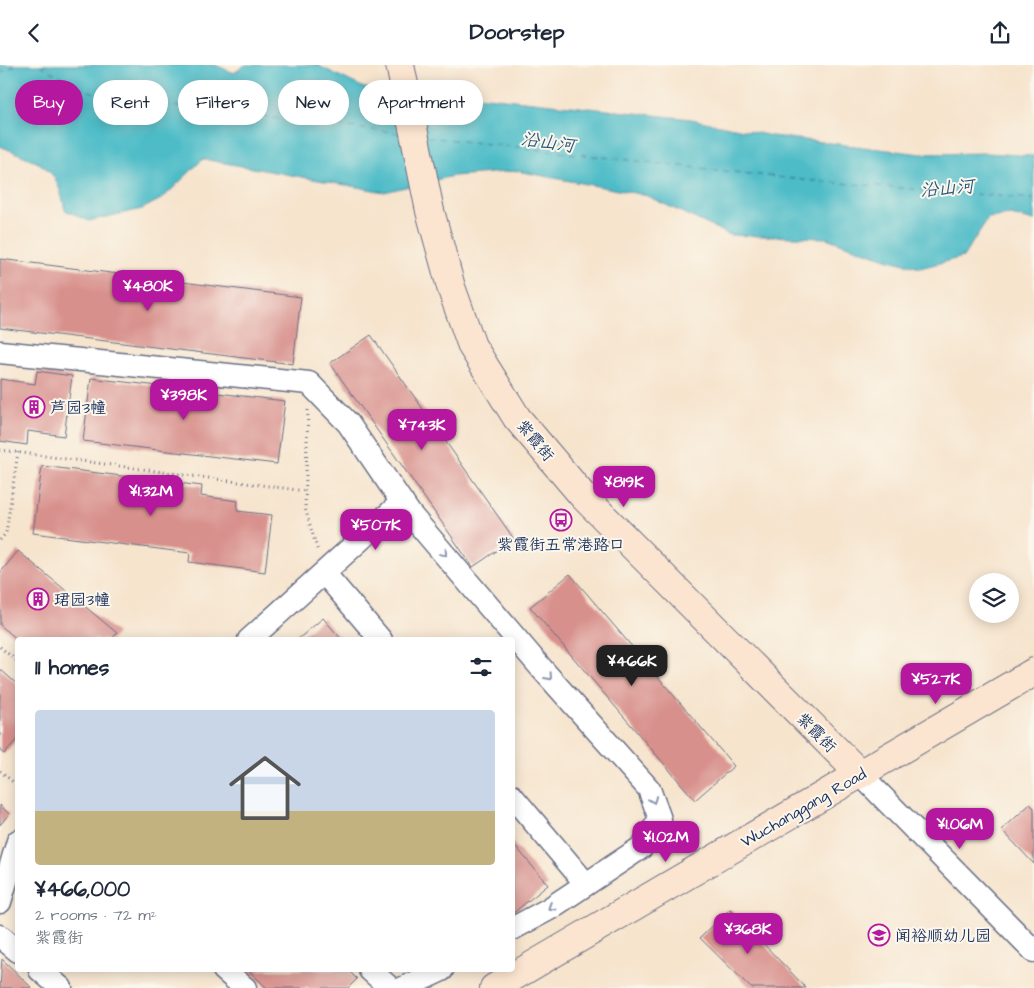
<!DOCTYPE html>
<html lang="en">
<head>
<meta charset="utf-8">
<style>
	:root { --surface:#fff; --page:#f2f2f3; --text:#1f2937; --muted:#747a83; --accent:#b5179e }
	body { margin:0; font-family:"Architects Daughter","LXGW WenKai TC",sans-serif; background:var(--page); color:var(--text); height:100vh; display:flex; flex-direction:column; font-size:19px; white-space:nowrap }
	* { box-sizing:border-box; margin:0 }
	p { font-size:16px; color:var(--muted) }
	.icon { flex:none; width:28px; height:28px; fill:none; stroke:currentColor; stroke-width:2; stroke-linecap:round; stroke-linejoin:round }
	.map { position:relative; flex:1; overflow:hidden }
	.drawer { position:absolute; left:15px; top:572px; width:500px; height:335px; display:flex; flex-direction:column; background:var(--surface); border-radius:5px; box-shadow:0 2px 12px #0003 }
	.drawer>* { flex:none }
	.hud { position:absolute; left:15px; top:15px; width:500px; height:45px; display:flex; gap:10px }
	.tools { position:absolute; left:969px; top:508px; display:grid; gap:10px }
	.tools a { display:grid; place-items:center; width:50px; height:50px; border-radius:50%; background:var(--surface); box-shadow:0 2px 12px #0003; font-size:25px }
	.price { position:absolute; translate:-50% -42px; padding:0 11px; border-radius:10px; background:var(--accent); color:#fff; font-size:16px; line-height:32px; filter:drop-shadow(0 1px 2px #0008) }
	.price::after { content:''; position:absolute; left:50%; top:30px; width:15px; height:11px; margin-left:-8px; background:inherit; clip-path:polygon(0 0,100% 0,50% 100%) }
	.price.selected { background:#222; color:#fff }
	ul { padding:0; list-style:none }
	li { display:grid; align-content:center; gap:10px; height:265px; padding:0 20px }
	li span { display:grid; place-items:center; height:155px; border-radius:5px; color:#555 }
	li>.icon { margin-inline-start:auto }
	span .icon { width:90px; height:90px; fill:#fffc; stroke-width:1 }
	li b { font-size:21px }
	h2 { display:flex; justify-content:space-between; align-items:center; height:60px; padding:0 20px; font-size:21px }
	.chip { padding:0 18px; border-radius:22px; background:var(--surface); box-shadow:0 2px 12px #0003; font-size:18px; line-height:45px }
	.chip.selected { background:var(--accent); color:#fff }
	header { display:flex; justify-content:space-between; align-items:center; height:65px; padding:0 20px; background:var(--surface); font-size:22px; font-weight:700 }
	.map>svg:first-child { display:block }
	.water { fill:#4ebcc7; stroke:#347692 }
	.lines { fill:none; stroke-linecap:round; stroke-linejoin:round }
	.ferry { stroke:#2a597e; stroke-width:1; stroke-dasharray:6 5; stroke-linecap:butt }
	.building { fill:#d8908c }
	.street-casing { stroke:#686e85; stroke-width:25 }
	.secondary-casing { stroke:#686e85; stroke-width:30 }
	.path { stroke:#686e85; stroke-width:3; stroke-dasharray:1 4; stroke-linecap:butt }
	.street { stroke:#fff; stroke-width:22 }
	.secondary { stroke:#fce5d0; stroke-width:28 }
	.oneway { stroke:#8d97ae }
	.labels { text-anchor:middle; stroke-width:4; stroke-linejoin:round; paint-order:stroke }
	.poi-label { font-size:16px; fill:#1b2f5e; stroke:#fbf7ec; text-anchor:start }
	.street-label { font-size:16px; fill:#1b2f5e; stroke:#fbf7ec }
	.water-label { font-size:18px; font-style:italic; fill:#2a597e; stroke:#fbf7ec }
</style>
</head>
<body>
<header><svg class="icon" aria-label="back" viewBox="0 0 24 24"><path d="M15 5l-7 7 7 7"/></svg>Doorstep<svg class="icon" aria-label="share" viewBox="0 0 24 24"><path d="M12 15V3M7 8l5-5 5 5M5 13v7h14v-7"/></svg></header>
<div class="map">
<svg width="1034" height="923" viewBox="0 0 1034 923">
	<rect width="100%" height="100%" fill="#fbf7ec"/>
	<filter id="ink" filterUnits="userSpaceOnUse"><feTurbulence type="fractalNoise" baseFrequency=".02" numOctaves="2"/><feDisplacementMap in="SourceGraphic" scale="10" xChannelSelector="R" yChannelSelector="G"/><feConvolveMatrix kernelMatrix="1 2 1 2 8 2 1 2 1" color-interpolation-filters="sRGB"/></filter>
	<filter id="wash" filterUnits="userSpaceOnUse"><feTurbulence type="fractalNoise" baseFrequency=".0096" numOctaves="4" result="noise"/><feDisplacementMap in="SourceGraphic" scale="20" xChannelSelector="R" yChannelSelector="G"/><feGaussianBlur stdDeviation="1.12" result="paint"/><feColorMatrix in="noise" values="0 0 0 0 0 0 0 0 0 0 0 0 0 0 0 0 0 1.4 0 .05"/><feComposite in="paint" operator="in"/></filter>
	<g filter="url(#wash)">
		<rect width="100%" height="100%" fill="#f6e4cd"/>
		<!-- water -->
		<path class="water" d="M0,0H215L234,8L245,0H317L364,23L440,27L691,54L772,71L921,89L986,88L1034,91V156L1011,150L988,153L963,192L920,203L886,194L826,173L730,170L645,130L517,106L453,111L384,127L203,94L163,133L142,144L89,156L65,145C56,97 40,99 0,81Z"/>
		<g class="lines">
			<!-- ferry -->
			<g class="ferry">
				<path d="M40,0L80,23L114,34L399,68"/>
				<path d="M0,8L17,0"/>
				<path d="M428,72L803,115L1034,134"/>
			</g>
		</g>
		<g id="blocks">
			<!-- building -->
			<g class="building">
				<path d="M0,194L301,232L293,299L0,263Z"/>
				<path d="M371,270L514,474L473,502L330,298Z"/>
				<path d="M37,306L72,311L64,371L28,366L27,380L0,376V314L35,319Z"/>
				<path d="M91,313L285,336L277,399L83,376Z"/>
				<path d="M42,401L202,421L201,431L238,436L237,446L272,450L265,507L189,497L190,488L33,468Z"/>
				<path d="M18,486L117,568L111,575H18L0,560V508Z"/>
				<path d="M570,509L734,701L695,735L530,542Z"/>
				<path d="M323,553L342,575H297Z"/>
				<path d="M0,604L18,620V673L4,689L0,686Z"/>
				<path d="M1030,739L1034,743V799L1002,765Z"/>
				<path d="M0,740L9,749L0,760Z"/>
				<path d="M512,777L548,820L512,849Z"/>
				<path d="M730,844L806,923H751L700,873Z"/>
				<path d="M2,894L32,923H0Z"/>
				<path d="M248,905H348L357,914L348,923H267Z"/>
			</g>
		</g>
	</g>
	<g filter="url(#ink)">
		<use href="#blocks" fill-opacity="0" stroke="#686e85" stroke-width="1"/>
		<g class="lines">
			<!-- street casing -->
			<g class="street-casing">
				<g id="street">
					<path d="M0,287L309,318L348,358L410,449L542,604L649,724L660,754L642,782L549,844L512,864"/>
					<path d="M325,509L381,575"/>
					<path d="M249,575L402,437"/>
					<path d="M860,709L1034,886"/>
					<path d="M512,731L586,819"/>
					<path d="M0,837L18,776"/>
					<path d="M0,871L18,886"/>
					<path d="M40,905L61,923"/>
					<path d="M224,905L245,923"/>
					<path d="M370,905L390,923"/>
					<path d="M403,923L442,905"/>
				</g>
			</g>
			<!-- secondary casing -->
			<g class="secondary-casing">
				<g id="secondary">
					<path d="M400,0L430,146L451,222L472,281L517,353L583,431L860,709"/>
					<path d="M494,923L1034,607"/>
				</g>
			</g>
			<!-- path -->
			<g class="path">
				<path d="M308,345L305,443L318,487"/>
				<path d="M0,385L305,426"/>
				<path d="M0,475L6,468L18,387"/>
				<path d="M0,582L18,597"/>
				<path d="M0,706L18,721"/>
			</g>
			<!-- street -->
			<use href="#street" class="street"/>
			<!-- secondary -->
			<use href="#secondary" class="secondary"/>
		</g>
		<!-- one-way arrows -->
		<defs><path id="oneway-chevron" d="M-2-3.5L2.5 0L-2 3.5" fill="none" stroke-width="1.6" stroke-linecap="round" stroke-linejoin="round" transform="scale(1.25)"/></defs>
		<g class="oneway">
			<use href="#oneway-chevron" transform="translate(444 488) rotate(49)"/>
			<use href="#oneway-chevron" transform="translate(549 612) rotate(48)"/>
			<use href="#oneway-chevron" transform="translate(653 735) rotate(69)"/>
			<use href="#oneway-chevron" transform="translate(551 842) rotate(148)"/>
		</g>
	</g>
	<!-- icons -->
	<defs>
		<g id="building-ring" transform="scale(1.125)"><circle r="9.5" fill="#fbf7ec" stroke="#b5179e" stroke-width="1.5"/><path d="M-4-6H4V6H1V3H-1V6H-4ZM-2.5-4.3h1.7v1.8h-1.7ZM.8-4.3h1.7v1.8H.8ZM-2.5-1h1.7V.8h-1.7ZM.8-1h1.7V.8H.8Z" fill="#b5179e"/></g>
		<g id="bus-ring" transform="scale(1.125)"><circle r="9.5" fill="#fbf7ec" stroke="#b5179e" stroke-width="1.5"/><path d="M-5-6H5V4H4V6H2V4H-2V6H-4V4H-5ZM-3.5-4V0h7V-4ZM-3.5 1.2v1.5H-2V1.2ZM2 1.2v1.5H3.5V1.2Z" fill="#b5179e"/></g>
		<g id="school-ring" transform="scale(1.125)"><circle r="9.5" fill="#fbf7ec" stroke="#b5179e" stroke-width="1.5"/><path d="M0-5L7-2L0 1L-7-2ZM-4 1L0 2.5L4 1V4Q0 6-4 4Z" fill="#b5179e"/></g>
	</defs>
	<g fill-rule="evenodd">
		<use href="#building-ring" x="34" y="342"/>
		<use href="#bus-ring" x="561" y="455"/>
		<use href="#building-ring" x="38" y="534"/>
		<use href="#school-ring" x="879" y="870"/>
	</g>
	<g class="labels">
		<!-- poi labels -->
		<g class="poi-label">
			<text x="50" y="348">芦园3幢</text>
			<text x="561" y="485" text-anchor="middle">紫霞街五常港路口</text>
			<text x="54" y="540">珺园3幢</text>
			<text x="895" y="876">闻裕顺幼儿园</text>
		</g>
		<!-- street labels -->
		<g class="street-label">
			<text transform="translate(536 375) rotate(50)" y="6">紫霞街</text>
			<text transform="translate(817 667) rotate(45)" y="6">紫霞街</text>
			<text transform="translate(803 742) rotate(-30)" y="6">Wuchanggang Road</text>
		</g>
		<!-- water labels -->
		<g class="water-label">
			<text transform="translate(548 77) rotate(8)" y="6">沿山河</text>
			<text transform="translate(947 123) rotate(-5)" y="6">沿山河</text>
		</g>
	</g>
</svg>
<div class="tools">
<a><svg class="icon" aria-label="layers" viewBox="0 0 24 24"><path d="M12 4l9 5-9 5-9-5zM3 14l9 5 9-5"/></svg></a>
</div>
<b class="price" style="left:148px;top:247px">¥480K</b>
<b class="price" style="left:184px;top:356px">¥398K</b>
<b class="price" style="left:422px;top:386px">¥743K</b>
<b class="price" style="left:624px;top:443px">¥819K</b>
<b class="price" style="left:151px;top:452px">¥1.32M</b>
<b class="price" style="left:376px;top:486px">¥507K</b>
<b class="price selected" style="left:632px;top:622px">¥466K</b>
<b class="price" style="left:936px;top:640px">¥527K</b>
<b class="price" style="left:960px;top:785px">¥1.06M</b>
<b class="price" style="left:666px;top:798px">¥1.02M</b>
<b class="price" style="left:748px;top:890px">¥368K</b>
<div class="hud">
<a class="chip selected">Buy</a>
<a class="chip">Rent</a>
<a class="chip">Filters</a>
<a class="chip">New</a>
<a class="chip">Apartment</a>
</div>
<section class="drawer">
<h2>11 homes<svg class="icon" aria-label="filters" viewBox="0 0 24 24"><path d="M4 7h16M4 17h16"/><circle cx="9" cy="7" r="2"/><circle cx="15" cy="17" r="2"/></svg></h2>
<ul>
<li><span style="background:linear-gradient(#c9d6e8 65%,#c2b280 0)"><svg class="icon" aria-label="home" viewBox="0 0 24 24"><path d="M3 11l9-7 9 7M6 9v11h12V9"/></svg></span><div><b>¥466,000</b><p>2 rooms · 72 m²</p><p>紫霞街</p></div></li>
</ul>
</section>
</div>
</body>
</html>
